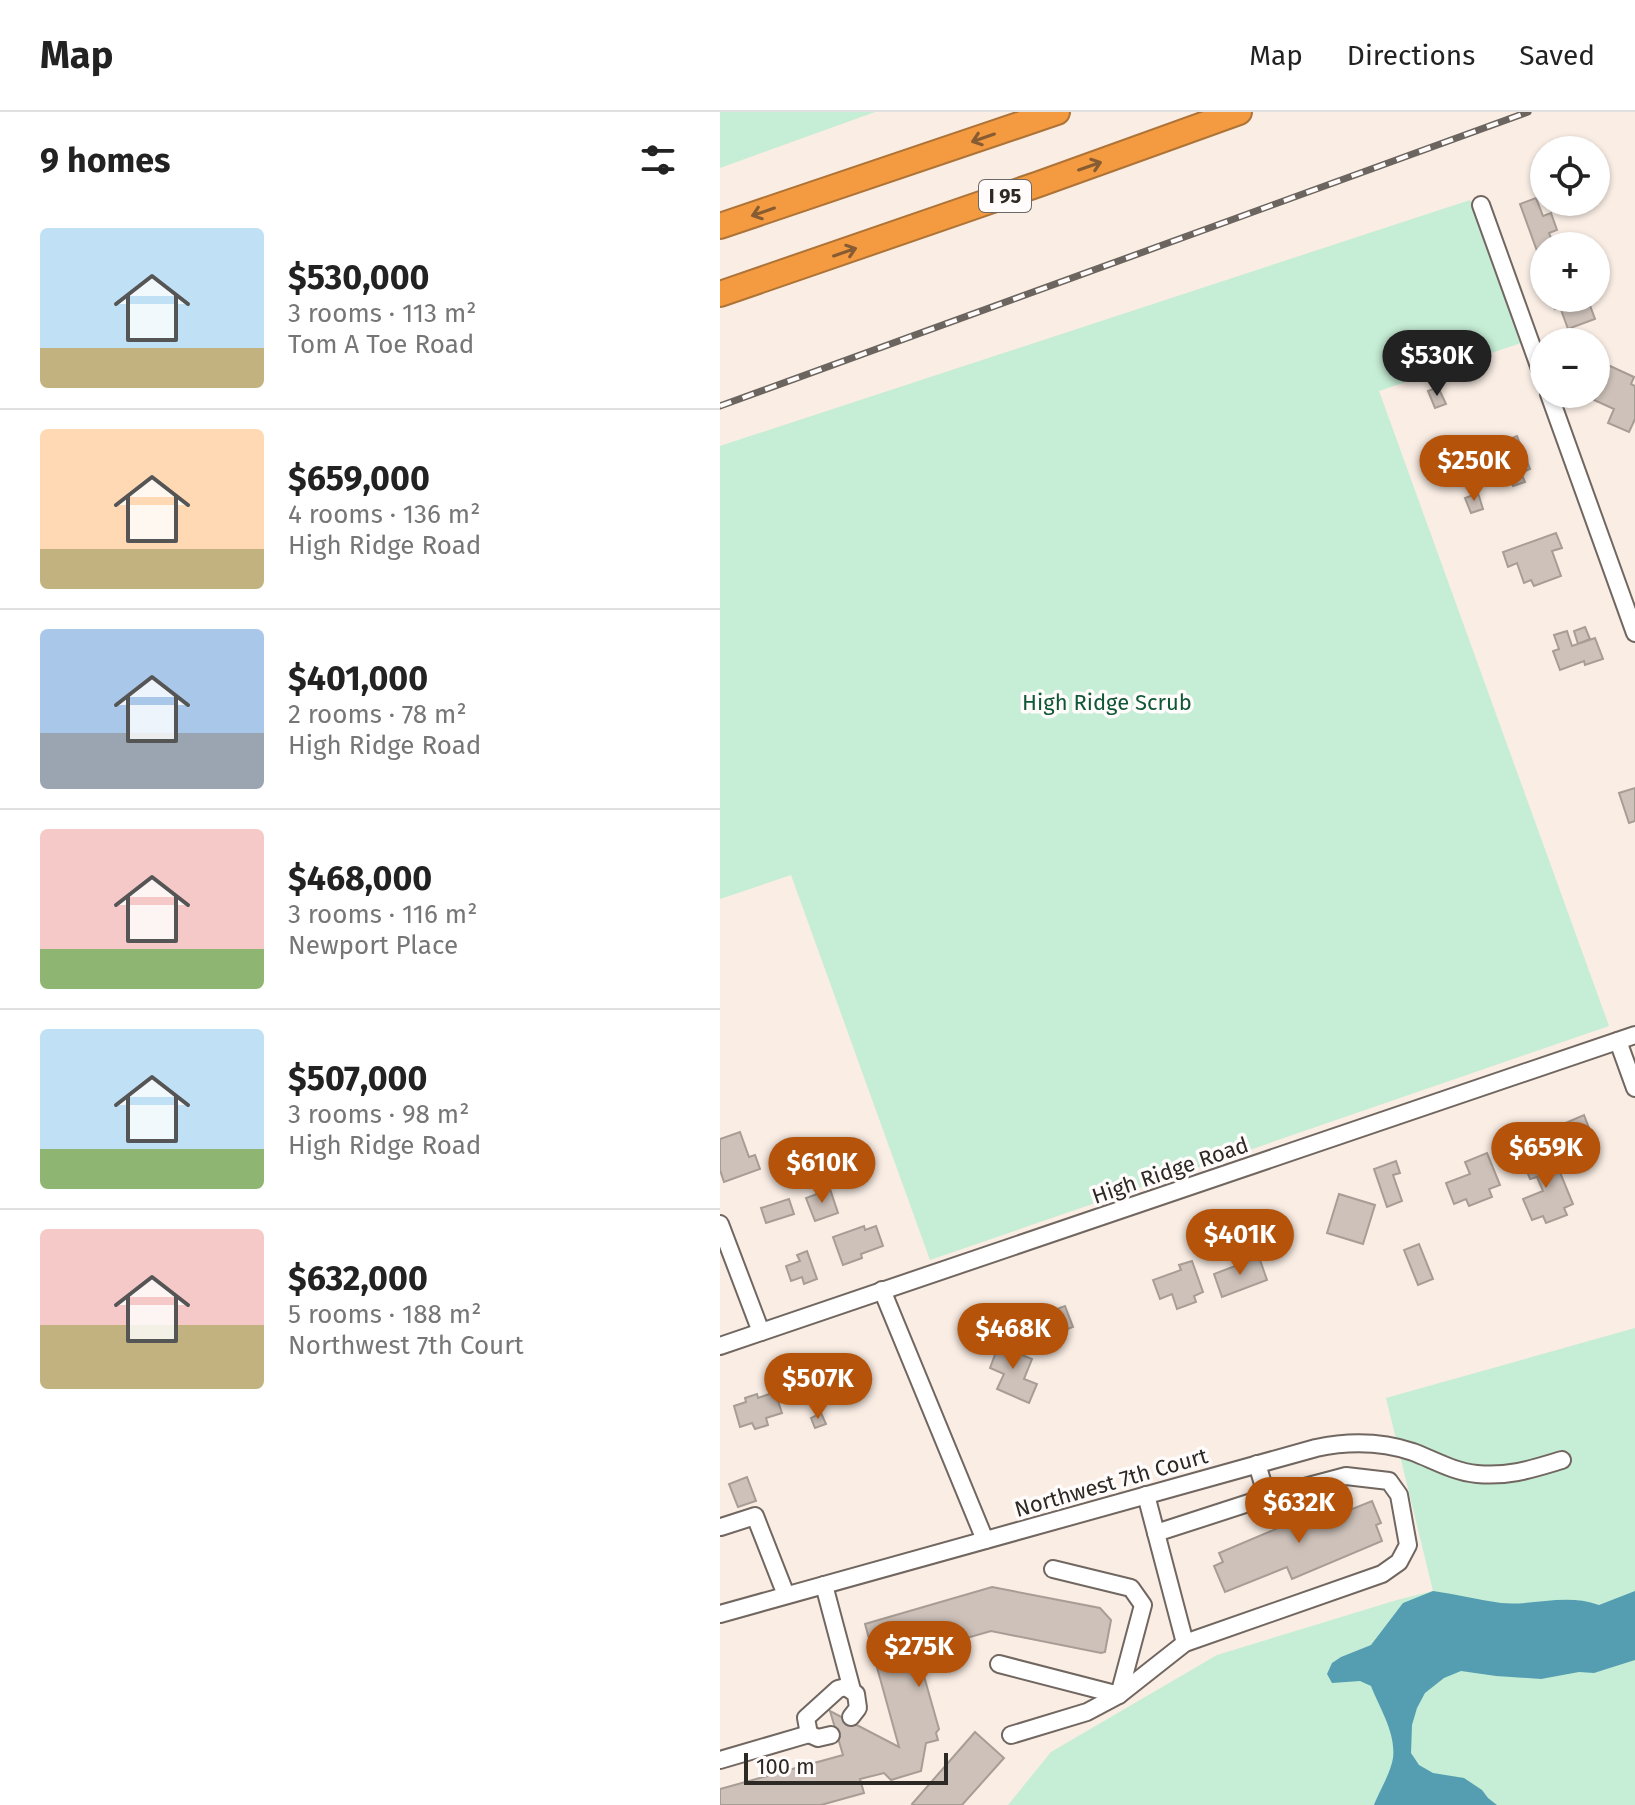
<!DOCTYPE html>
<html lang="en">
<head>
<meta charset="utf-8">
<style>
	:root { --surface:#fff; --page:#f2f2f2; --text:#222; --muted:#767676; --line:#e0e0e0; --accent:#b45309 }
	body { margin:0; font-family:"Fira Sans",sans-serif; background:var(--page); color:var(--text); height:100vh; display:flex; flex-direction:column; font-size:30px; white-space:nowrap }
	* { box-sizing:border-box; margin:0 }
	p { font-size:26px; color:var(--muted) }
	.icon { flex:none; width:44px; height:44px; fill:none; stroke:currentColor; stroke-width:2; stroke-linecap:round; stroke-linejoin:round }
	.map { position:relative; flex:1; overflow:hidden }
	.panel { display:flex; flex-direction:column; background:var(--surface); width:720px }
	.panel>* { flex:none }
	.tools { position:absolute; left:810px; top:24px; display:grid; gap:16px }
	.tools a { display:grid; place-items:center; width:80px; height:80px; border-radius:50%; background:var(--surface); box-shadow:0 2px 6px #0004; font-size:40px }
	.scale { position:absolute; left:24px; bottom:20px; width:204px; box-sizing:border-box; padding-left:8px; border:4px solid #2d2925; border-top:0; font-size:22px; line-height:28px; white-space:nowrap; color:#2d2925; -webkit-text-stroke:6px #fffcfb; paint-order:stroke }
	.price { position:absolute; translate:-50% -68px; padding:0 18px; border-radius:28px; background:var(--accent); color:#fff; font-size:26px; line-height:52px; filter:drop-shadow(0 2px 4px #0008) }
	.price::after { content:''; position:absolute; left:50%; top:48px; width:24px; height:18px; margin-left:-12px; background:inherit; clip-path:polygon(0 0,100% 0,50% 100%) }
	.price.current { background:#222; color:#fff }
	ul { padding:0; list-style:none }
	li { display:flex; align-items:center; gap:24px; height:200px; padding:0 40px }
	li+li { border-top:2px solid var(--line) }
	li span { display:grid; place-items:center; flex:none; width:224px; height:160px; border-radius:8px; color:#555 }
	li>.icon { margin-inline-start:auto }
	span .icon { width:96px; height:96px; fill:#fffc; stroke-width:1 }
	li b { font-size:34px }
	h2 { display:flex; justify-content:space-between; align-items:center; height:96px; padding:0 40px; font-size:34px }
	header { display:flex; align-items:center; gap:48px; box-sizing:border-box; height:112px; padding:0 40px; background:var(--surface); border-bottom:2px solid var(--line) }
	header strong { font-size:38px }
	nav { display:flex; gap:44px; margin-inline-start:auto; font-size:28px }
	main { display:flex; flex:1; min-height:0 }
	.map>svg:first-child { display:block }
	.green { fill:#c6edd5 }
	.water { fill:#559eb2 }
	.building { fill:#cdc1b9; stroke:#a89d95; stroke-width:2 }
	.lines { fill:none; stroke-linecap:round; stroke-linejoin:round }
	.minor-casing { stroke:#716760; stroke-width:20 }
	.highway-casing { stroke:#ae7337; stroke-width:28 }
	.minor { stroke:#fff; stroke-width:16 }
	.highway { stroke:#f49b41; stroke-width:24 }
	.rail-casing { stroke:#6b645f; stroke-width:7 }
	.rail { stroke:#fffcfb; stroke-width:4; stroke-dasharray:12; stroke-linecap:butt }
	.oneway { stroke:#875c32 }
	.labels { text-anchor:middle; stroke-width:7; stroke-linejoin:round; paint-order:stroke }
	.shield { fill:#fffcfb; stroke:#6c6865; stroke-width:2 }
	.shield-label { font-size:20px; font-weight:bold; fill:#2d2925 }
	.park-label { font-size:22px; fill:#0f5737; stroke:#fffcfb }
	.street-label { font-size:22px; fill:#2d2925; stroke:#fffcfb }
</style>
</head>
<body>
<header>
<strong>Map</strong>
<nav><a>Map</a><a>Directions</a><a>Saved</a></nav>
</header>
<main>
<section class="panel">
<h2>9 homes<svg class="icon" aria-label="filters" viewBox="0 0 24 24"><path d="M4 7h16M4 17h16"/><circle cx="9" cy="7" r="2"/><circle cx="15" cy="17" r="2"/></svg></h2>
<ul>
<li><span style="background:linear-gradient(#bfe0f5 75%,#c2b280 0)"><svg class="icon" aria-label="home" viewBox="0 0 24 24"><path d="M3 11l9-7 9 7M6 9v11h12V9"/></svg></span><div><b>$530,000</b><p>3 rooms · 113 m²</p><p>Tom A Toe Road</p></div></li>
<li><span style="background:linear-gradient(#ffd9b3 75%,#c2b280 0)"><svg class="icon" aria-label="home" viewBox="0 0 24 24"><path d="M3 11l9-7 9 7M6 9v11h12V9"/></svg></span><div><b>$659,000</b><p>4 rooms · 136 m²</p><p>High Ridge Road</p></div></li>
<li><span style="background:linear-gradient(#a9c7e8 65%,#9aa5b1 0)"><svg class="icon" aria-label="home" viewBox="0 0 24 24"><path d="M3 11l9-7 9 7M6 9v11h12V9"/></svg></span><div><b>$401,000</b><p>2 rooms · 78 m²</p><p>High Ridge Road</p></div></li>
<li><span style="background:linear-gradient(#f6c9c9 75%,#8fb573 0)"><svg class="icon" aria-label="home" viewBox="0 0 24 24"><path d="M3 11l9-7 9 7M6 9v11h12V9"/></svg></span><div><b>$468,000</b><p>3 rooms · 116 m²</p><p>Newport Place</p></div></li>
<li><span style="background:linear-gradient(#bfe0f5 75%,#8fb573 0)"><svg class="icon" aria-label="home" viewBox="0 0 24 24"><path d="M3 11l9-7 9 7M6 9v11h12V9"/></svg></span><div><b>$507,000</b><p>3 rooms · 98 m²</p><p>High Ridge Road</p></div></li>
<li><span style="background:linear-gradient(#f6c9c9 60%,#c2b280 0)"><svg class="icon" aria-label="home" viewBox="0 0 24 24"><path d="M3 11l9-7 9 7M6 9v11h12V9"/></svg></span><div><b>$632,000</b><p>5 rooms · 188 m²</p><p>Northwest 7th Court</p></div></li>
</ul>
</section>
<div class="map">
<svg width="915" height="1693" viewBox="0 0 915 1693">
	<rect width="100%" height="100%" fill="#f9ede4"/>
	<!-- green -->
	<g class="green">
		<path d="M0,0H155L0,56Z"/>
		<path d="M750,88L801,231L659,279L889,914L210,1148L71,763L0,787V334Z"/>
		<path d="M915,1216V1693H288L331,1640L497,1543L677,1488L713,1479L666,1286Z"/>
	</g>
	<!-- water -->
	<path class="water" d="M713,1479C736,1482 758,1488 781,1491C815,1494 845,1481 879,1493L915,1479V1548L874,1561L859,1560L821,1567L776,1564L741,1559L724,1566L705,1581L697,1596L692,1613L691,1641L699,1653L713,1661L744,1666L762,1678L768,1686L777,1693H654C659,1680 671,1660 673,1646C676,1621 660,1597 651,1574L640,1569L612,1571L607,1562L612,1551L621,1545L651,1533L683,1491Z"/>
	<!-- building -->
	<g class="building">
		<path d="M816,86L823,104L831,101L837,118L829,121L834,133L824,134V136L817,139L800,92Z"/>
		<path d="M831,186H873L868,188L875,207L848,217L840,195L835,197Z"/>
		<path d="M890,254L914,265L911,272L915,274V307L909,320L888,311L894,297L874,288Z"/>
		<path d="M718,275L726,292L715,296L708,279Z"/>
		<path d="M797,324L810,357L801,361L805,370L793,374L785,355L789,354L780,331Z"/>
		<path d="M758,381L763,397L751,401L745,386Z"/>
		<path d="M836,421L842,436L832,439L841,464L814,474L811,468L804,471L797,451L788,455L783,440Z"/>
		<path d="M865,515L870,527L858,532L854,519Z"/>
		<path d="M847,519L852,534L875,526L883,547L865,553L864,549L840,558L833,539L839,537L834,523Z"/>
		<path d="M915,676V709L909,711L899,681Z"/>
		<path d="M864,1003L874,1029L862,1034L859,1026L843,1033L836,1015Z"/>
		<path d="M20,1020L29,1045L35,1043L40,1057L4,1070L0,1058V1027Z"/>
		<path d="M822,1039L829,1056L837,1053L853,1092L844,1096L847,1103L826,1111L823,1104L812,1108L803,1087L823,1079L817,1065L810,1067L802,1047Z"/>
		<path d="M767,1041L780,1073L769,1077L772,1085L749,1094L746,1087L734,1092L726,1071L750,1062L745,1050Z"/>
		<path d="M676,1049L680,1061L673,1063L682,1089L667,1095L654,1057Z"/>
		<path d="M110,1077L118,1101L95,1109L86,1086Z"/>
		<path d="M619,1082L655,1093L643,1132L607,1121Z"/>
		<path d="M69,1087L74,1102L46,1111L41,1096Z"/>
		<path d="M144,1114L145,1118L156,1114L163,1134L141,1142L142,1146L123,1153L113,1125Z"/>
		<path d="M699,1132L713,1167L698,1173L684,1138Z"/>
		<path d="M87,1139L97,1167L84,1172L82,1165L71,1169L66,1154L80,1149L77,1143Z"/>
		<path d="M539,1145L547,1168L502,1185L494,1162Z"/>
		<path d="M472,1149L483,1180L474,1184L476,1190L457,1197L452,1182L440,1187L433,1168L461,1158L459,1153Z"/>
		<path d="M345,1194L353,1215L337,1221L333,1210L330,1211L326,1201Z"/>
		<path d="M281,1227L304,1237L302,1243L312,1247L304,1267L317,1272L309,1291L277,1277L284,1262L270,1256Z"/>
		<path d="M55,1280L62,1301L46,1306L48,1313L35,1317L32,1311L20,1315L14,1294L26,1290L25,1286L37,1282L38,1286Z"/>
		<path d="M101,1301L106,1312L95,1316L91,1306Z"/>
		<path d="M27,1365L36,1389L18,1395L9,1372Z"/>
		<path d="M574,1388L585,1416L652,1389L661,1411L656,1413L662,1429L572,1467L567,1455L505,1480L494,1454L503,1450L499,1441L563,1414L556,1395Z"/>
		<path d="M272,1475L380,1496L391,1508L385,1540L381,1541L271,1519L201,1539L198,1543L219,1617L216,1621L218,1628L206,1631L201,1659L171,1668L164,1661L140,1667L144,1681L101,1693H0V1677L123,1643L110,1599L179,1635L145,1512Z"/>
		<path d="M255,1620L284,1646L242,1693H193L192,1692Z"/>
	</g>
	<g class="lines">
		<!-- minor casing -->
		<g class="minor-casing">
			<g id="minor">
				<path d="M761,93L824,268"/>
				<path d="M829,282L915,521"/>
				<path d="M898,929L915,976"/>
				<path d="M0,1112L41,1220"/>
				<path d="M162,1178L265,1428"/>
				<path d="M0,1234L915,923"/>
				<path d="M537,1352L547,1385"/>
				<path d="M426,1383L465,1531"/>
				<path d="M1,1415L35,1404L66,1483"/>
				<path d="M104,1473L132,1578"/>
				<path d="M0,1502L596,1336C629,1329 660,1329 693,1340C714,1348 734,1360 757,1362C789,1365 812,1357 842,1348"/>
				<path d="M279,1552L399,1583L423,1493L411,1476L333,1457"/>
				<path d="M111,1623L98,1626L89,1622L86,1606L118,1577L126,1575L136,1582L138,1596L131,1605"/>
				<path d="M291,1623L367,1600L399,1583L465,1531L662,1462L679,1450L688,1433L679,1383L669,1369L626,1364L547,1385L436,1421"/>
				<path d="M0,1648L89,1622"/>
			</g>
		</g>
		<!-- highway casing -->
		<g class="highway-casing">
			<g id="highway">
				<path d="M0,114L337,0"/>
				<path d="M0,182L319,72L519,0"/>
			</g>
		</g>
		<!-- minor -->
		<use href="#minor" class="minor"/>
		<!-- highway -->
		<use href="#highway" class="highway"/>
		<!-- rail casing -->
		<g class="rail-casing">
			<path id="rail" d="M0,294L808,0"/>
		</g>
		<!-- rail -->
		<use href="#rail" class="rail"/>
	</g>
	<!-- one-way arrows -->
	<defs><path id="oneway-shaft" d="M-6 0H5M1.5-3L5.5 0L1.5 3" fill="none" stroke-width="1.6" stroke-linecap="round" stroke-linejoin="round" transform="scale(2)"/></defs>
	<g class="oneway">
		<use href="#oneway-shaft" transform="translate(263 26) rotate(161)"/>
		<use href="#oneway-shaft" transform="translate(370 54) rotate(-19)"/>
		<use href="#oneway-shaft" transform="translate(43 100) rotate(161)"/>
		<use href="#oneway-shaft" transform="translate(125 140) rotate(-19)"/>
	</g>
	<g class="labels">
		<!-- shield labels -->
		<rect class="shield" x="259" y="68" width="52" height="32" rx="6"/>
		<g class="shield-label">
			<text x="285" y="91">I 95</text>
		</g>
		<!-- park labels -->
		<g class="park-label">
			<text x="387" y="598">High Ridge Scrub</text>
		</g>
		<!-- street labels -->
		<g class="street-label">
			<text transform="translate(450 1058) rotate(-19)" y="8">High Ridge Road</text>
			<text transform="translate(391 1370) rotate(-16)" y="8">Northwest 7th Court</text>
		</g>
	</g>
</svg>
<div class="tools">
<a><svg class="icon" aria-label="locate" viewBox="0 0 24 24"><circle cx="12" cy="12" r="6"/><path d="M12 2v4M12 18v4M2 12h4M18 12h4"/></svg></a>
<a>+</a>
<a>−</a>
</div>
<div class="scale">100 m</div>
<b class="price current" style="left:717px;top:286px">$530K</b>
<b class="price" style="left:754px;top:391px">$250K</b>
<b class="price" style="left:826px;top:1078px">$659K</b>
<b class="price" style="left:102px;top:1093px">$610K</b>
<b class="price" style="left:520px;top:1165px">$401K</b>
<b class="price" style="left:293px;top:1259px">$468K</b>
<b class="price" style="left:98px;top:1309px">$507K</b>
<b class="price" style="left:579px;top:1433px">$632K</b>
<b class="price" style="left:199px;top:1577px">$275K</b>
</div>
</main>
</body>
</html>
